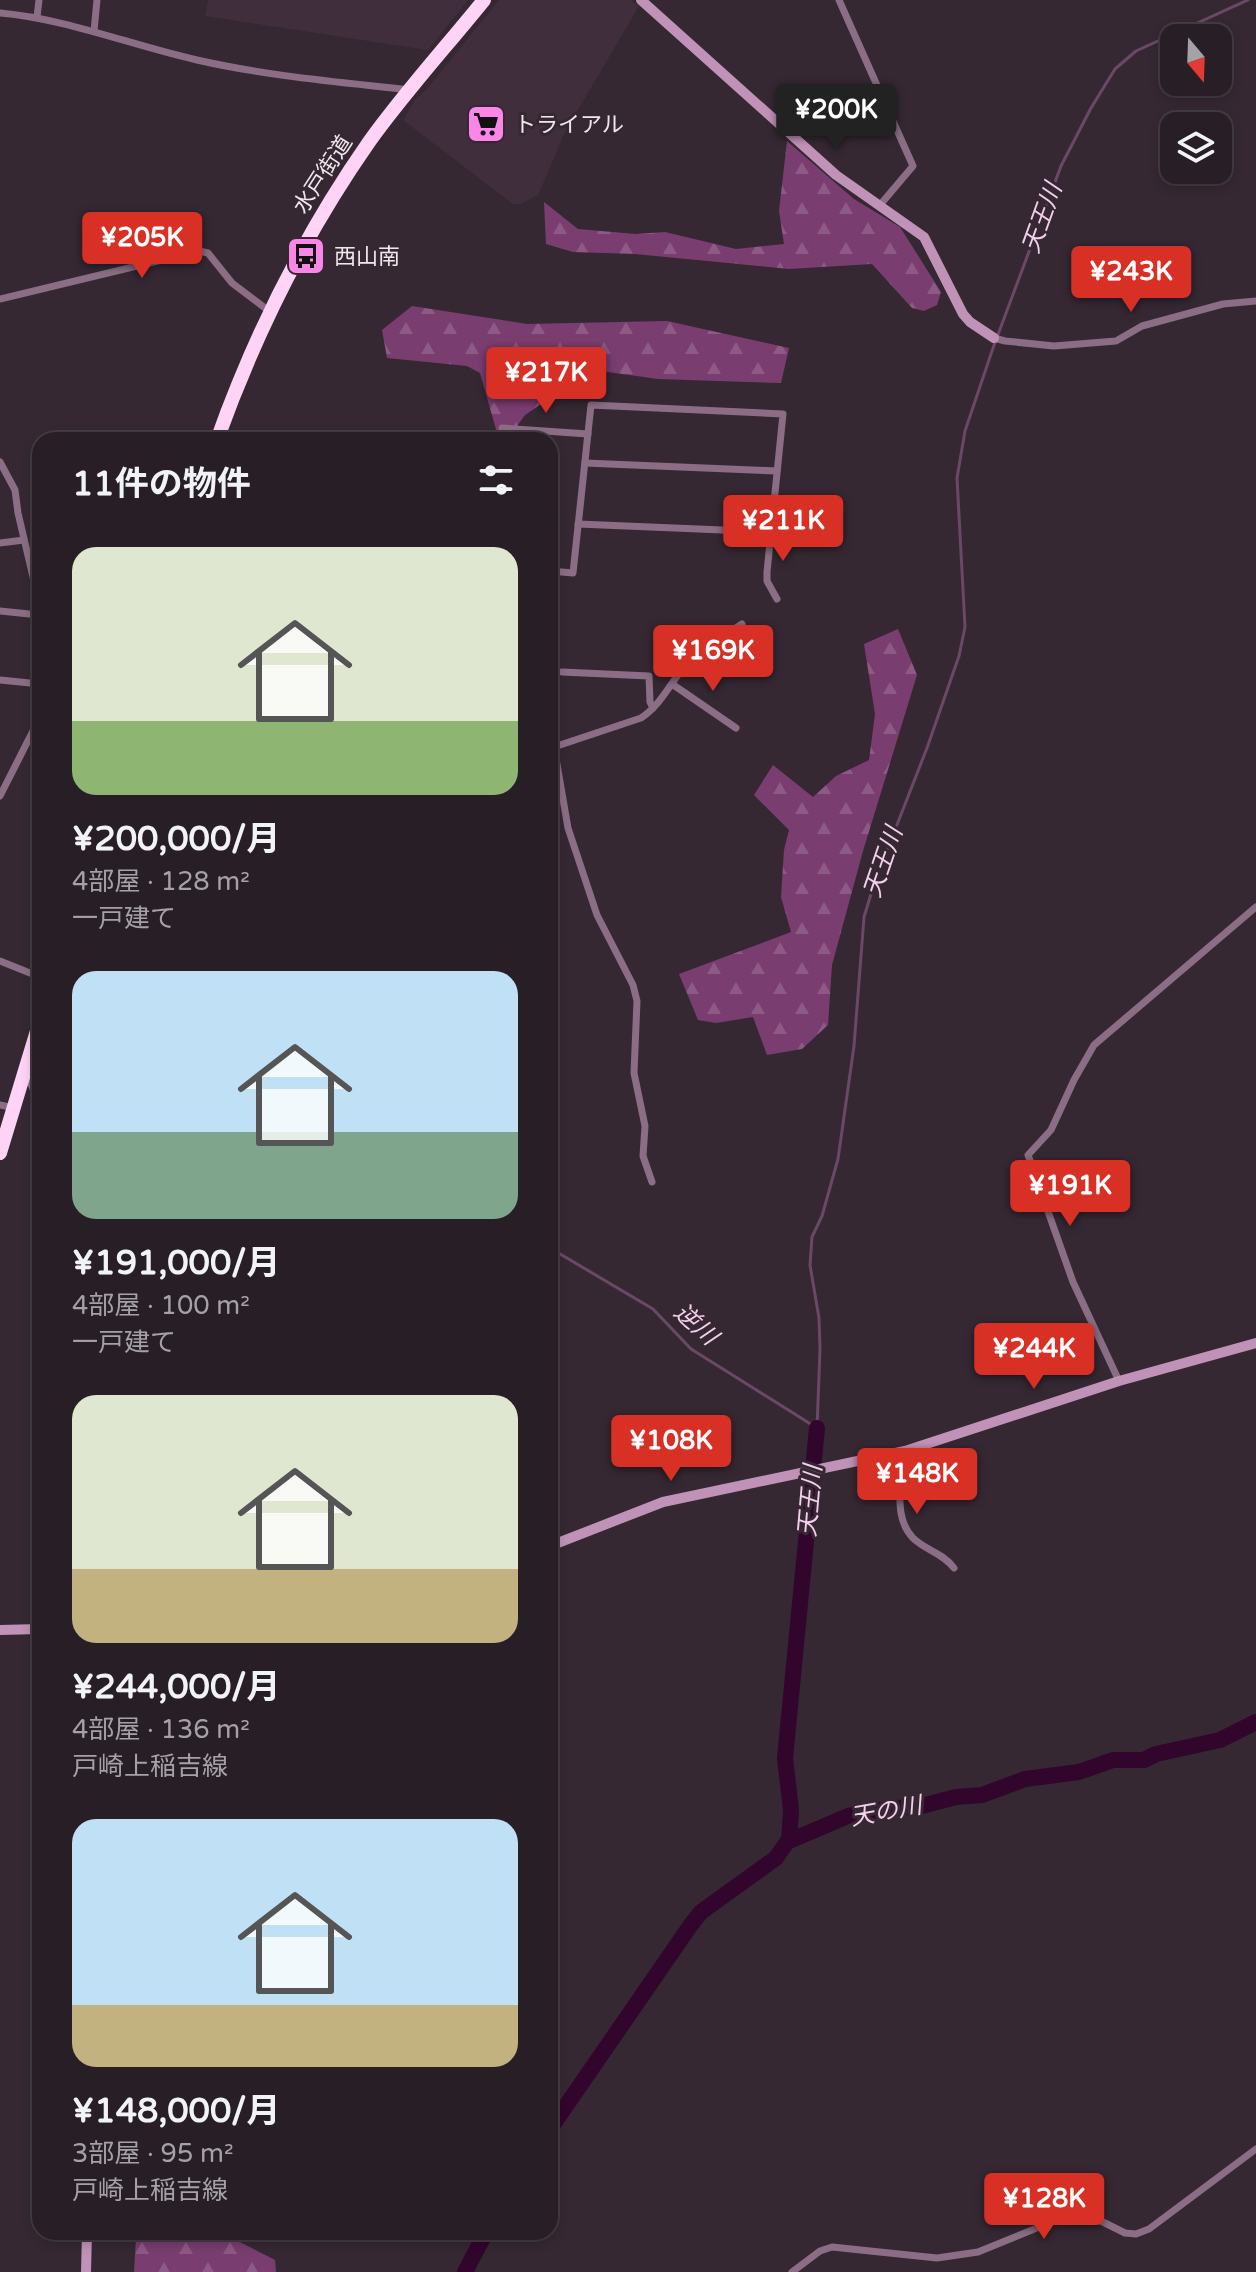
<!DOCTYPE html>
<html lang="ja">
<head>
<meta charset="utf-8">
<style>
	:root { --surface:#281e26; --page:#30272e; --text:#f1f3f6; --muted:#a5a2a7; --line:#443c43; --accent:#d93025 }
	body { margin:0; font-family:"Varela Round","Noto Sans JP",sans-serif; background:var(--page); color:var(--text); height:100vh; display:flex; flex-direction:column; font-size:30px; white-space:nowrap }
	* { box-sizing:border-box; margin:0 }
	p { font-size:26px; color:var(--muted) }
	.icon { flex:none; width:44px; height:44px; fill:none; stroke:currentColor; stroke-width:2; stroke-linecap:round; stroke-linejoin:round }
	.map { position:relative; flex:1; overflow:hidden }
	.drawer { position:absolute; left:32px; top:432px; width:526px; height:1808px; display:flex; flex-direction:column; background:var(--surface); border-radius:24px; box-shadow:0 4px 12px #0003,0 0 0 2px var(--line) }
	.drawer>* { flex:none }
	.needle { width:52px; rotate:161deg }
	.buttons { position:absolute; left:1160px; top:24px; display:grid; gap:16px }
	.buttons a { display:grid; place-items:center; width:72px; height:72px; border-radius:16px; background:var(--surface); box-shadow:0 4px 12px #0003,0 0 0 2px var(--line); font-size:40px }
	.price { position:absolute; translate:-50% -68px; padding:0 18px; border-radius:8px; background:var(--accent); color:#fff; font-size:26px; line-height:52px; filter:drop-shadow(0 2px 4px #0008) }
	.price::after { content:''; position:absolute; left:50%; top:48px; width:24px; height:18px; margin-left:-12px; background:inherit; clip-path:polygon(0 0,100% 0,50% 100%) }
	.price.on { background:#222; color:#fff }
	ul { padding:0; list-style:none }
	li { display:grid; align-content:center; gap:16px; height:424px; padding:0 40px }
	li span { display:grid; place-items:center; height:248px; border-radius:24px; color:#555 }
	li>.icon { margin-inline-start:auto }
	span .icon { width:144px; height:144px; fill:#fffc; stroke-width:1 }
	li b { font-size:34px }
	h2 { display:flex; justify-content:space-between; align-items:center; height:96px; padding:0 40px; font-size:34px }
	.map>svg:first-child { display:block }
	.built { fill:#412e3d }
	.forest { fill:url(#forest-firs) }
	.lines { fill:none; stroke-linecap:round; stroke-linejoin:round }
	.stream { stroke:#6b4966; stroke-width:3 }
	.river { stroke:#32052c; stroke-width:16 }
	.street { stroke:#8b6e85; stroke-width:7 }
	.secondary { stroke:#c192b7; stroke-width:10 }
	.highway { stroke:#ffd3f6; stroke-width:14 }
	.labels { text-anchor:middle; stroke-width:6; stroke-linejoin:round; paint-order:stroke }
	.poi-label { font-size:22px; fill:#f0e7ed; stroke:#352833; text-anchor:start }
	.street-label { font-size:22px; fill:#f0e7ed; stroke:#352833 }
	.water-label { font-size:24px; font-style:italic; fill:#f5d0ed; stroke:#352833 }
</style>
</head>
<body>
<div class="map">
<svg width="1256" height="2272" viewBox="0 0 1256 2272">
	<defs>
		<pattern id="forest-firs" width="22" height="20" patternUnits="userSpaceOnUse" patternTransform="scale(2)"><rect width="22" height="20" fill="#7a3d70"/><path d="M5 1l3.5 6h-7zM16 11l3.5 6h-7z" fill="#8d5985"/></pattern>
	</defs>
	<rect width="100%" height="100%" fill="#352833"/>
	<!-- built -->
	<g class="built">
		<path d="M208,0H468L428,50L205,16Z"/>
		<path d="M499,0H630L639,6L565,132L538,195L520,204H513L403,120L415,100L427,89Z"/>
	</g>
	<!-- forest -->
	<g class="forest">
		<path d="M787,141L854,199L900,227L941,292L937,305L924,311L912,308L872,264L789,269L635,254L573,252L546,244L544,202L578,229L636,234L665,232L736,249L784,244L779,211Z"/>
		<path d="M412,306L527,324L667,321L789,348L781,383L658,379L579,368L568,386L525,415L507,440H499L480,373L467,366L387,358L382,330Z"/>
		<path d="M898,629L917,675L863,851L832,965L828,1025L802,1049L767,1055L753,1017L716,1023L698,1020L679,974L791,932L781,897L784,850L789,830L754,795L773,765L813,797L836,776L869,760L875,714L864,644Z"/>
		<path d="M192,2232H220L275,2260L276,2272H134L136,2239Z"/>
	</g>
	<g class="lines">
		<!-- stream -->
		<g class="stream">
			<path d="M550,1248L653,1309L691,1349L817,1428L820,1349L819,1318L810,1265L812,1237L822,1216L838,1159L854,1046L864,917L875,881L927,748L959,656L965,627L957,478L965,431L993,348L1061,166L1091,108L1115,69L1136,51L1248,0"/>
			<path d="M32,1306L40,1304"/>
		</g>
		<!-- river -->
		<g class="river">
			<path d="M789,1841L791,1810L785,1758L817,1428"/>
			<path d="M550,2129L690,1926L701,1912L776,1858L787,1842L848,1816L894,1808L918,1807L956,1797L982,1795L1025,1779L1079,1772L1113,1760H1144L1156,1754L1220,1740L1256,1722"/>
			<path d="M465,2272L486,2232"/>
		</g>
		<!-- street -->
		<g class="street">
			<path d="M839,0L913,166L880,205"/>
			<path d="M0,13C68,19 130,45 197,60C267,76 339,82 410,90"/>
			<path d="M37,17L39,0"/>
			<path d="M94,31L97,0"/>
			<path d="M0,299L199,251L208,253L232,283L269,311"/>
			<path d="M994,338L1005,341L1054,346L1116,341L1142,326L1223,304L1256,301"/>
			<path d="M502,428L588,434"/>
			<path d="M0,462L15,490L18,513L37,594L40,634"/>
			<path d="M585,463L777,471"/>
			<path d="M578,524L770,532"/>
			<path d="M0,543L24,540"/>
			<path d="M550,571L573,573L591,405L783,414L767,572V581L777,599"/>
			<path d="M0,611L39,615"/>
			<path d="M562,672L649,676L650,702L653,708"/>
			<path d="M0,680L40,684"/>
			<path d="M672,684L736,728"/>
			<path d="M0,796L40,717"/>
			<path d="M0,961L40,977"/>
			<path d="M26,1073L40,1104"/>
			<path d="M0,1105L14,1108"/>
			<path d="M652,1182L643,1156L645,1126L634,1073L637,1001L633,985L597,915L568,828L554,747L641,718C661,705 670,683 686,665C700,648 723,637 742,624"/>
			<path d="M1119,1381L1073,1282L1028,1155L1051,1130L1074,1080L1094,1045L1256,907"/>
			<path d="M897,1453C905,1481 891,1515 913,1538C925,1550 943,1553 954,1568"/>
			<path d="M792,2272L820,2251L832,2247L937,2258L978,2252L1071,2214L1097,2219L1125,2233L1136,2234L1149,2229L1256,2149"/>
		</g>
		<!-- secondary -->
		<g class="secondary">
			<path d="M641,0L836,175L924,237L963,314L970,322L994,338"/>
			<path d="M550,1546L663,1502L905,1451L1119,1381L1256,1343"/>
			<path d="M0,1630L40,1629"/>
			<path d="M86,2272L87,2232"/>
		</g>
		<!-- highway -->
		<g class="highway">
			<path d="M217,440C255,334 304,235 369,142C404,93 446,47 484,0"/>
			<path d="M0,1153L40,1021"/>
		</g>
	</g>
	<!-- icons -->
	<defs>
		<g id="supermarket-square" transform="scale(2)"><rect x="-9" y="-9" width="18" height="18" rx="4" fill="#fa87e7" stroke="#352833"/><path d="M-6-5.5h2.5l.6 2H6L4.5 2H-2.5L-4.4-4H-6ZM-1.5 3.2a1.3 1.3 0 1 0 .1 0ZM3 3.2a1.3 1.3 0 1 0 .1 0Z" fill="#111"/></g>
		<g id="bus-square" transform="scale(2)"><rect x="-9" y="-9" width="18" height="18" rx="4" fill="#fa87e7" stroke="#352833"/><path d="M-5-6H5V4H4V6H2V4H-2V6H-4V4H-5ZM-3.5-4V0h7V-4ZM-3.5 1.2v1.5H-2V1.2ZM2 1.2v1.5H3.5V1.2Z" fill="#111"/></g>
	</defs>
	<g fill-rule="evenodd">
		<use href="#supermarket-square" x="486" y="124"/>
		<use href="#bus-square" x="306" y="256"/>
	</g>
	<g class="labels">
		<!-- poi labels -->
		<g class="poi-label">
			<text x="514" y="132">トライアル</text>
			<text x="334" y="264">西山南</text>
		</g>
		<!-- street labels -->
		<g class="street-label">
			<text transform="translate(322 174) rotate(-57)" y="8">水戸街道</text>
		</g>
		<!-- water labels -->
		<g class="water-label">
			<text transform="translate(1042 218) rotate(-70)" y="8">天王川</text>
			<text transform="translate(883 862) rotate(-71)" y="8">天王川</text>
			<text transform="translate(696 1324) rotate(42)" y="8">逆川</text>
			<text transform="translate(810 1501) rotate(-85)" y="8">天王川</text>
			<text transform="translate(886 1811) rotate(-10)" y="8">天の川</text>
		</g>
	</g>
</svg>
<div class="buttons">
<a><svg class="needle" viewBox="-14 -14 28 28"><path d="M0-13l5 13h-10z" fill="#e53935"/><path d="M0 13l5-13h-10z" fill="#a5a2a7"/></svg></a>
<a><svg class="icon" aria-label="layers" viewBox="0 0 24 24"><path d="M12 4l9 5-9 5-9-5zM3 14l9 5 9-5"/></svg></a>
</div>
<b class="price on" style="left:836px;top:152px">¥200K</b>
<b class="price" style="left:142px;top:280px">¥205K</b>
<b class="price" style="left:1131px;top:314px">¥243K</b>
<b class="price" style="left:546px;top:415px">¥217K</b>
<b class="price" style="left:783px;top:563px">¥211K</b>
<b class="price" style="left:713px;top:693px">¥169K</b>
<b class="price" style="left:1070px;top:1228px">¥191K</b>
<b class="price" style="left:1034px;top:1391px">¥244K</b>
<b class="price" style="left:671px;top:1483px">¥108K</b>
<b class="price" style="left:917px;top:1516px">¥148K</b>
<b class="price" style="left:1044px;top:2241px">¥128K</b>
<section class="drawer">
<h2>11件の物件<svg class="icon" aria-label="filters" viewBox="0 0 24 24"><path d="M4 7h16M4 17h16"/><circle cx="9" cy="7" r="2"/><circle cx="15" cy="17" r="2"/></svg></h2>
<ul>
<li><span style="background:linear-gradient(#dfe7d0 70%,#8fb573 0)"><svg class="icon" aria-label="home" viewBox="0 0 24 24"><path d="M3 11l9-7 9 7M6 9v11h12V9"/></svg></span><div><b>¥200,000/月</b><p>4部屋 · 128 m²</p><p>一戸建て</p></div></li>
<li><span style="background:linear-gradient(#bfe0f5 65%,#7fa58c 0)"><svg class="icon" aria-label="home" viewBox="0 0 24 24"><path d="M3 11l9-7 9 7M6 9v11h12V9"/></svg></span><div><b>¥191,000/月</b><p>4部屋 · 100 m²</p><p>一戸建て</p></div></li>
<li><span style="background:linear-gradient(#dfe7d0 70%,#c2b280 0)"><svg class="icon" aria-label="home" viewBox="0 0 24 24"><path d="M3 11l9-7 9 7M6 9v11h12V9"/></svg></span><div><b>¥244,000/月</b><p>4部屋 · 136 m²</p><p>戸崎上稲吉線</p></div></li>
<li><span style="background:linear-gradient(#bfe0f5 75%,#c2b280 0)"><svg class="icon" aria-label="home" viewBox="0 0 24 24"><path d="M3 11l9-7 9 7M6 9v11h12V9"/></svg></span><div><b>¥148,000/月</b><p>3部屋 · 95 m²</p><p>戸崎上稲吉線</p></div></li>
</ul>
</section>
</div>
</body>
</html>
